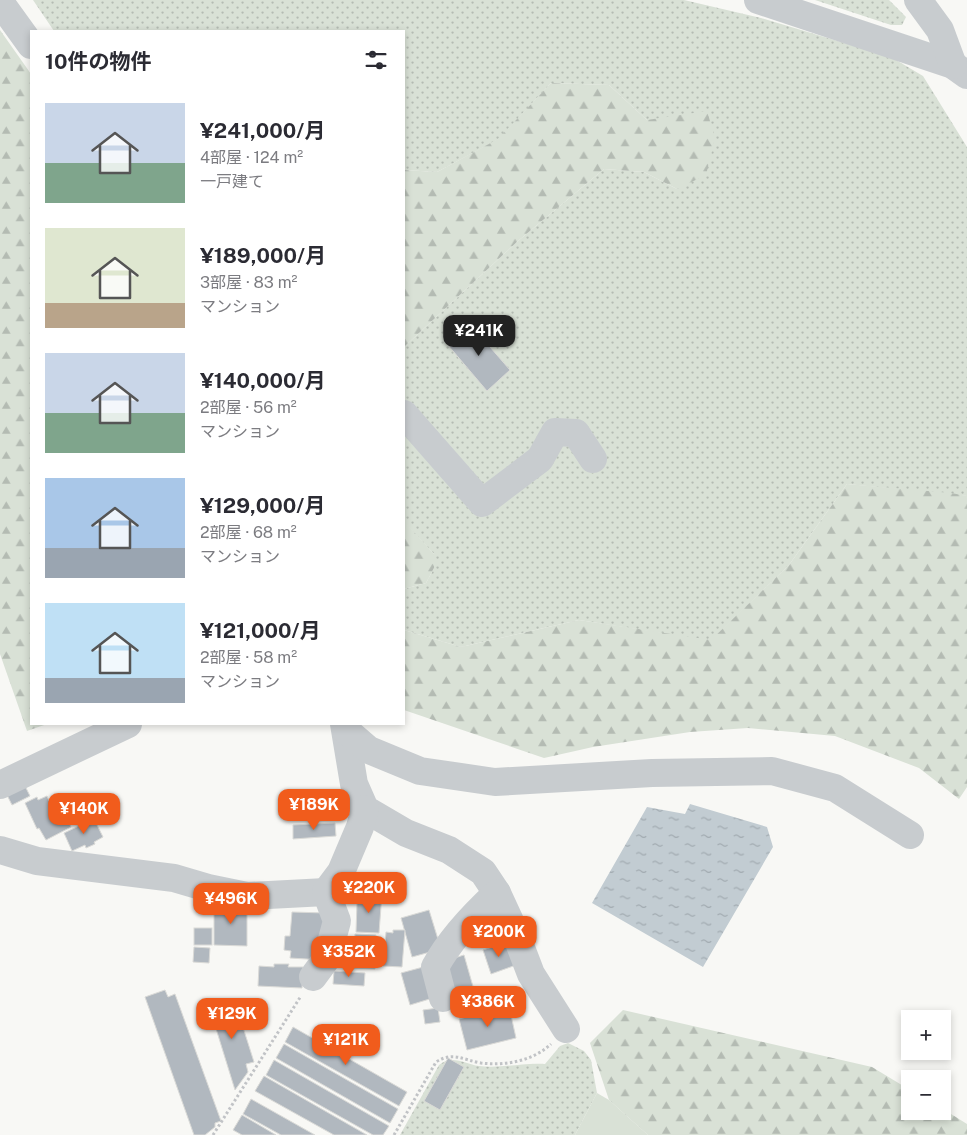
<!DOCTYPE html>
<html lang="ja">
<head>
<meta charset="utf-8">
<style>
	:root { --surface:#fff; --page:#f7f7f7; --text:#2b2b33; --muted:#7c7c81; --accent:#f15c1c }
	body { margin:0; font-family:"Public Sans","Noto Sans JP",sans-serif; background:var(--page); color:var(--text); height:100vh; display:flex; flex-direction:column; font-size:19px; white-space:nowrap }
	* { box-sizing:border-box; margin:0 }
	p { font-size:16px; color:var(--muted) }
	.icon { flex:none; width:28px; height:28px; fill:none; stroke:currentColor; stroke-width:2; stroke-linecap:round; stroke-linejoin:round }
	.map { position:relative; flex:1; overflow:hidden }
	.details { position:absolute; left:30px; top:30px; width:375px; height:695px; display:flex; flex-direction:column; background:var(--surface); border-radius:0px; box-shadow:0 2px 8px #0003 }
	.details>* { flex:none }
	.controls { position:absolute; left:901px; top:1010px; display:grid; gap:10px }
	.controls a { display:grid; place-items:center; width:50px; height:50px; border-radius:0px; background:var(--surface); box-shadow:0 2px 8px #0003; font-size:25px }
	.price { position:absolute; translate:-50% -42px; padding:0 11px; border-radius:10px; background:var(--accent); color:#fff; font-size:16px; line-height:32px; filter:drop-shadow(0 1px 2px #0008) }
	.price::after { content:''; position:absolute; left:50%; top:30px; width:15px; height:11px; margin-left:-8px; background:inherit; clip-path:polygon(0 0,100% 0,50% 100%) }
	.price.selected { background:#222; color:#fff }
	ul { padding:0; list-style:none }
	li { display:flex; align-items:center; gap:15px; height:125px; padding:0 15px }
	li span { display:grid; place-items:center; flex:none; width:140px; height:100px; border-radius:0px; color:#555 }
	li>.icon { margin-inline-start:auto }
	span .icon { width:60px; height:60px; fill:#fffc; stroke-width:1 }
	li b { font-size:21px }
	h2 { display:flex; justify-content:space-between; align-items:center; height:60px; padding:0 15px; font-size:21px }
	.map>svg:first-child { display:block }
	.grass { fill:url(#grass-dots) }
	.forest { fill:url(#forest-firs) }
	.pitch { fill:#d9e1d6 }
	.water { fill:url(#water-ripples) }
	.building { fill:#b1b8bf; stroke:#dadad7 }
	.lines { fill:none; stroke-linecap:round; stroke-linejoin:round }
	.path { stroke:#c1c3c6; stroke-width:3; stroke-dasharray:2.5 2.5; stroke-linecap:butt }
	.minor { stroke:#c8cccf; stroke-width:28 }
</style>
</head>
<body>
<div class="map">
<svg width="967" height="1135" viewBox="0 0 967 1135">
	<defs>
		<pattern id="grass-dots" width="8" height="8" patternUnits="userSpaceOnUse" patternTransform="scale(1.25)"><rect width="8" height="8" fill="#d9e1d6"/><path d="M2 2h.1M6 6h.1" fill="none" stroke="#b4bbb3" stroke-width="1.8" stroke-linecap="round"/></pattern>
		<pattern id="forest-firs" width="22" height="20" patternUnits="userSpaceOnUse" patternTransform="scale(1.25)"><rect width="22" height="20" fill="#d9e1d6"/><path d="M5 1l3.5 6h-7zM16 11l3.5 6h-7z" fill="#b4bbb3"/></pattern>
		<pattern id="water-ripples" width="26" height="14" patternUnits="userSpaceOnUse" patternTransform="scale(1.25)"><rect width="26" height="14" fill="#c2ccd2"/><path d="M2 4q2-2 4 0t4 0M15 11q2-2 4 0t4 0" fill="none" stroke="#a1aab0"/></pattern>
	</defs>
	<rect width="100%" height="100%" fill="#f8f8f5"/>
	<!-- grass -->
	<g class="grass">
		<path d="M33,0H684L761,18L891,57L923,76L967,147V496L847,484L789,565L711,641L579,620L461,647L404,630V589L426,583L434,568V554L404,522V347L518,241L604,169L644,172L677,189L647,120L609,85L551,83L499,139L437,172L404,170V31H54Z"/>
		<path d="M815,0H889L906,17L902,25H891Z"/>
		<path d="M568,1043L584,1051L591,1060L597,1093L575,1135H400L439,1065C452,1054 465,1064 479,1066C501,1069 523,1062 545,1064L560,1046Z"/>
	</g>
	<!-- forest -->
	<g class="forest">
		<path d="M0,30L31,74V724H47L27,731L0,654Z"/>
		<path d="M551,83L609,85L647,120L707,111L715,138L706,175L677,189L644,172L604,169L518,241L404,347V170L437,172L498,139Z"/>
		<path d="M847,484L951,493L967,496V787L959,799L919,768L835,736L748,728L690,732L593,747L544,758L404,710V630L461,647L579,620L711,640L789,565Z"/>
		<path d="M404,521L434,554V568L426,583L404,589Z"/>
		<path d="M623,1010L872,1067L910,1090V1111H942L943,1109L967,1124V1135H648L609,1100L590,1043Z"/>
	</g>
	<!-- pitch -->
	<path class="pitch" d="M597,1093L609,1100L648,1135H575Z"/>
	<!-- water -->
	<path class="water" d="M690,804L767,827L773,847L703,967L592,903L647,807L685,814Z"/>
	<!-- building -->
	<g class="building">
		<path d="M470,324L510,370L487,391L447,344Z"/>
		<path d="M23,782L30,796L12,805L5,791Z"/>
		<path d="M47,796L49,801L57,797L71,827L46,840L39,828L37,829L25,803L37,797L38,800Z"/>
		<path d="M94,819L103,837L94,842L95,844L86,848L85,845L72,851L64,833Z"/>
		<path d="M335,823L336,836L293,839V825Z"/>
		<path d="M368,892L382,893L379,933L356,932L357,903L367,904Z"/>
		<path d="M214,905H247V946L214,945Z"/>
		<path d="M429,910L441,949L412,957L401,918Z"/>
		<path d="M292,912L325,913L323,960L290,958L291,951L284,950L285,936H290Z"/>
		<rect x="194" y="928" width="18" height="17"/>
		<path d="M393,930H405L402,967L383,966L386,932L393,933Z"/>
		<path d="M355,934L376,935L375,969L353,968Z"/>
		<path d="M508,942L516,965L491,974L483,950Z"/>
		<path d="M194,947L210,948L209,963L193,962Z"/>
		<path d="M464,955L474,990L455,996L445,961Z"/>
		<path d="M274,964H289L288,967H303L302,988L258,986L259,966L274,967Z"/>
		<path d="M427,966L436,997L410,1005L401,973Z"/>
		<path d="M334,971L365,973L364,986L333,984Z"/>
		<path d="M499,989L502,1001L489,1005L486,992Z"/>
		<path d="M165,990L168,997L175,994L221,1121L215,1123V1127L205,1135H194L145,997Z"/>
		<path d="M234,999L254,1062L246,1064L248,1072L235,1090L209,1006Z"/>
		<path d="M509,1006L516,1038L467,1050L459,1019Z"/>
		<path d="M438,1008L440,1022L425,1024L423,1010Z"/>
		<path d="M293,1027L407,1092L399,1106L285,1042Z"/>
		<path d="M284,1044L398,1109L390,1123L276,1058Z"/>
		<path d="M448,1058L464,1067L440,1110L424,1101Z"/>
		<path d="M274,1060L389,1126L383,1135H373L266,1075Z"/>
		<path d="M264,1076L367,1135H334L255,1091Z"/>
		<path d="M251,1099L315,1135H281L243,1114Z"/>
		<path d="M242,1115L276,1135H242L233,1130Z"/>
	</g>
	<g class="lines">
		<!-- path -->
		<g class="path">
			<path d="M213,1135L301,996"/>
			<path d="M394,1135L436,1062C453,1051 463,1060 481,1063C505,1066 533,1061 551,1044"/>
		</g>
		<!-- minor -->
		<g class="minor">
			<path d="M758,0L953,65L967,75"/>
			<path d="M918,0L940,30L953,65"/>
			<path d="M0,2L31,45"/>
			<path d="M404,414L482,503L540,459L555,432L576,433L593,459"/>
			<path d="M344,724L354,784L365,809L406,833L449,850L483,872L497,893L515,932L531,974L566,1029"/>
			<path d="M347,731L369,750L420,771L495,782L652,773L772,771L835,788L910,835"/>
			<path d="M0,785L128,724"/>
			<path d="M0,850L37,861L174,878L208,888L247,896L326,892"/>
			<path d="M326,892L341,872L360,827L365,809"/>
			<path d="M313,977L327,958L337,921L326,892"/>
			<path d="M443,998L435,967C451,938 473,915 497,893"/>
		</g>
	</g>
</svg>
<div class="controls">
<a>+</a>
<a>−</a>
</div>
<b class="price selected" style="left:479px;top:357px">¥241K</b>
<b class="price" style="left:314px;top:831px">¥189K</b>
<b class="price" style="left:84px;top:835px">¥140K</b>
<b class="price" style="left:369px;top:914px">¥220K</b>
<b class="price" style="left:231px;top:925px">¥496K</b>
<b class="price" style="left:499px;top:958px">¥200K</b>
<b class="price" style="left:349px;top:978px">¥352K</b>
<b class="price" style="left:488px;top:1028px">¥386K</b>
<b class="price" style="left:232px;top:1040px">¥129K</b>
<b class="price" style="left:346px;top:1066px">¥121K</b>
<section class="details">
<h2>10件の物件<svg class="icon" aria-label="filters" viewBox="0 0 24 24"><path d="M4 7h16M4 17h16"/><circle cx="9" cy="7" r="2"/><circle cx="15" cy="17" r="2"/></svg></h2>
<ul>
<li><span style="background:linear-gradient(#c9d6e8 60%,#7fa58c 0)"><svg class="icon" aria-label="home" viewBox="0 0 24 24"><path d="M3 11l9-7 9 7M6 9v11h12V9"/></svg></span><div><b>¥241,000/月</b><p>4部屋 · 124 m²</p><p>一戸建て</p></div></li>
<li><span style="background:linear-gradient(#dfe7d0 75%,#b9a48a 0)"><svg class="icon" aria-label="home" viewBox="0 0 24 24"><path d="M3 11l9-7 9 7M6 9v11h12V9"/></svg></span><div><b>¥189,000/月</b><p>3部屋 · 83 m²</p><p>マンション</p></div></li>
<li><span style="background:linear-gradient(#c9d6e8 60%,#7fa58c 0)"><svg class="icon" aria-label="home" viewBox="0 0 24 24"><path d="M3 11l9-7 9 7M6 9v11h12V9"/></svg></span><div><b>¥140,000/月</b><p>2部屋 · 56 m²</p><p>マンション</p></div></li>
<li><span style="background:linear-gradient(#a9c7e8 70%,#9aa5b1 0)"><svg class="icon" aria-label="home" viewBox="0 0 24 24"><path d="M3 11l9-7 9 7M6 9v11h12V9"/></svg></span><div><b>¥129,000/月</b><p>2部屋 · 68 m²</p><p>マンション</p></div></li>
<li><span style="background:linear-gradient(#bfe0f5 75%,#9aa5b1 0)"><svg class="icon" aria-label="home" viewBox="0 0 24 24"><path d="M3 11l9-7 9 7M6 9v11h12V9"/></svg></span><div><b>¥121,000/月</b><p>2部屋 · 58 m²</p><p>マンション</p></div></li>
</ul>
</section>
</div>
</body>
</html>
